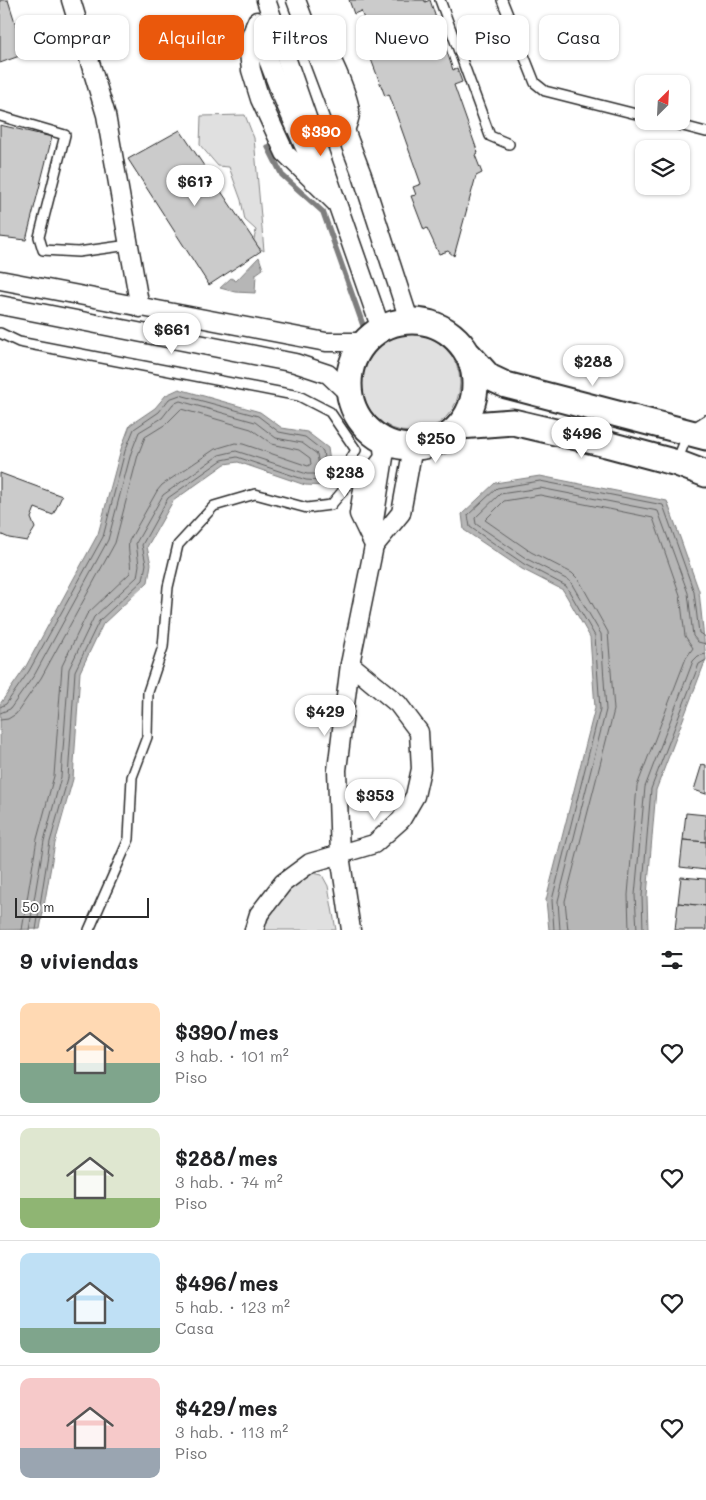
<!DOCTYPE html>
<html lang="es">
<head>
<meta charset="utf-8">
<style>
	:root { --surface:#fff; --page:#f6f6f6; --text:#202124; --muted:#757577; --line:#e0e0e0; --accent:#ea580c }
	body { margin:0; font-family:Mali,sans-serif; background:var(--page); color:var(--text); height:100vh; display:flex; flex-direction:column; font-size:19px; white-space:nowrap }
	* { box-sizing:border-box; margin:0 }
	p { font-size:16px; color:var(--muted) }
	.icon { flex:none; width:28px; height:28px; fill:none; stroke:currentColor; stroke-width:2; stroke-linecap:round; stroke-linejoin:round }
	.map { position:relative; height:930px; overflow:hidden }
	.drawer { display:flex; flex-direction:column; background:var(--surface); flex:1 }
	.drawer>* { flex:none }
	.banner { position:absolute; left:15px; top:15px; width:676px; height:45px; display:flex; gap:10px }
	.needle { width:32px; rotate:24deg }
	.controls { position:absolute; left:635px; top:75px; display:grid; gap:10px }
	.controls a { display:grid; place-items:center; width:55px; height:55px; border-radius:10px; background:var(--surface); box-shadow:0 1px 4px #0004; font-size:25px }
	.scale { position:absolute; left:15px; bottom:12px; width:134px; box-sizing:border-box; padding-left:5px; border:2px solid #2b2b2b; border-top:0; font-size:14px; line-height:18px; white-space:nowrap; color:#2b2b2b; -webkit-text-stroke:4px #fff; paint-order:stroke }
	.price { position:absolute; translate:-50% -42px; padding:0 11px; border-radius:18px; background:#fff; color:#222; font-size:16px; line-height:32px; filter:drop-shadow(0 1px 2px #0008) }
	.price::after { content:''; position:absolute; left:50%; top:30px; width:15px; height:11px; margin-left:-8px; background:inherit; clip-path:polygon(0 0,100% 0,50% 100%) }
	.price.current { background:var(--accent); color:#fff }
	ul { padding:0; list-style:none }
	li { display:flex; align-items:center; gap:15px; height:125px; padding:0 20px }
	li+li { border-top:1px solid var(--line) }
	li span { display:grid; place-items:center; flex:none; width:140px; height:100px; border-radius:10px; color:#555 }
	li>.icon { margin-inline-start:auto }
	span .icon { width:60px; height:60px; fill:#fffc; stroke-width:1 }
	li b { font-size:21px }
	h2 { display:flex; justify-content:space-between; align-items:center; height:60px; padding:0 20px; font-size:21px }
	.tag { padding:0 18px; border-radius:10px; background:var(--surface); box-shadow:0 1px 4px #0004; font-size:18px; line-height:45px }
	.tag.current { background:var(--accent); color:#fff }
	.map>svg:first-child { display:block }
	.green { fill:#e0e0e0; stroke:#868686 }
	.water { fill:#b6b6b6; stroke:#7e7e7e }
	.lines { fill:none; stroke-linecap:round; stroke-linejoin:round }
	.shore { stroke:#636363; stroke-width:1 }
	.stream { stroke:#7e7e7e; stroke-width:5.5 }
	.building { fill:#cbcbcb; stroke:#2b2b2b }
	.lane-casing { stroke:#2b2b2b; stroke-width:12 }
	.street-casing { stroke:#2b2b2b; stroke-width:21 }
	.secondary-casing { stroke:#2b2b2b; stroke-width:29 }
	.lane { stroke:#fff; stroke-width:9 }
	.street { stroke:#fff; stroke-width:18 }
	.secondary { stroke:#fff; stroke-width:25 }
</style>
</head>
<body>
<div class="map">
<svg width="706" height="930" viewBox="0 0 706 930">
	<rect width="100%" height="100%" fill="#fff"/>
	<filter id="ink" filterUnits="userSpaceOnUse"><feTurbulence type="fractalNoise" baseFrequency=".02" numOctaves="2"/><feDisplacementMap in="SourceGraphic" scale="10" xChannelSelector="R" yChannelSelector="G"/><feConvolveMatrix kernelMatrix="1 2 1 2 8 2 1 2 1" color-interpolation-filters="sRGB"/></filter>
	<g filter="url(#ink)">
		<!-- green -->
		<g class="green">
			<path d="M245,115L254,138L264,251L253,244L256,230L245,220L241,200L229,167L218,166L200,145L201,116Z"/>
			<circle cx="411" cy="383" r="49"/>
			<path d="M313,873L322,875L328,886L336,930H263C274,906 287,883 313,873Z"/>
		</g>
		<!-- water -->
		<g class="water">
			<path d="M259,257L263,269L256,274L255,293L235,292L220,288L231,278L236,281Z"/>
			<path d="M179,389L260,412L282,428L307,432L328,448L332,476L326,486L305,485L238,462L225,464L173,501L147,547L151,564L148,582L103,624L80,672L73,779L55,843L40,929L0,930V704L25,668L98,534L121,449L130,425L155,408L166,395Z"/>
			<path d="M540,476L667,501L699,591L706,659L656,790L647,896L648,930H549L546,900L595,708L590,637L563,590L522,569L464,530L462,514L495,483Z"/>
		</g>
		<g class="lines">
			<!-- shore -->
			<g class="shore">
				<path d="M0,707L6,704L29,671L103,537L125,451L134,429L159,412L169,399L180,395L258,416L279,432L305,437L323,451L326,474L322,481L306,480L237,457L222,460L168,498L142,545L146,564L143,580L99,621L75,671L68,778L50,842L36,930"/>
				<path d="M0,713L10,709L35,674L108,540L131,453L139,432L162,418L173,404L180,401L255,422L276,438L302,443L317,454L320,472L318,474H307L236,451L219,455L163,495L136,543L139,565L137,577L94,617L69,669L61,777L44,841L29,930"/>
				<path d="M0,720L8,719L16,714L41,678L115,543L138,455L145,437L166,424L181,409L251,429L272,444L299,450L310,458L311,464L308,466L243,444L235,443L215,449L162,485L157,491L129,541C127,552 132,562 130,573L87,614L62,666L54,776L37,839L22,930"/>
				<path d="M554,930L552,900L600,709L595,636L566,586L524,564L470,527L468,515L497,488L540,481L663,505L694,592L699,633L706,637"/>
				<path d="M560,930L558,901L606,710L601,634L570,581L527,559L476,524L475,518L500,494L540,488L658,511L688,593L693,636L698,642L706,644"/>
				<path d="M568,930L565,901L614,710L608,632L579,580L572,573L531,552L485,520L504,501L540,495L653,518L680,595L685,636L693,648L686,658L637,786L628,895L629,930"/>
				<path d="M637,930L635,895L645,787L693,661L698,656L706,654"/>
				<path d="M643,930L642,896L651,789L699,664L706,660"/>
			</g>
			<!-- stream -->
			<path class="stream" d="M268,147L282,175L323,212L364,328"/>
		</g>
		<!-- building -->
		<g class="building">
			<path d="M0,0H8L25,54L0,63Z"/>
			<path d="M349,0H425V2L430,0L453,70L457,68L462,82L454,85L478,153L475,155L482,173L476,176L454,256L448,251L439,254L427,228L424,230L411,196L416,195L413,187L421,184L389,94L385,96L358,25L365,22L361,11L354,14Z"/>
			<path d="M0,125L52,137L26,240L0,237Z"/>
			<path d="M180,130L261,251L209,285L128,159Z"/>
			<path d="M0,473L62,496L53,515L35,508L31,518L35,528L27,541L9,538L0,534Z"/>
			<path d="M702,764L706,765V794L694,790Z"/>
			<path d="M686,813L706,815V842L683,840Z"/>
			<path d="M683,840L706,842V870L680,867Z"/>
			<path d="M681,877L706,879V906L678,903Z"/>
			<path d="M678,903L706,906V930H675Z"/>
		</g>
		<g class="lines">
			<!-- lane casing -->
			<g class="lane-casing">
				<g id="lane">
					<path d="M440,0L490,136L509,144"/>
					<path d="M502,0L535,83L545,91L644,116"/>
					<path d="M0,116L65,135L39,237L43,250L78,252L129,245"/>
					<path d="M664,121L706,132"/>
					<path d="M0,333L19,342L299,396L330,412L356,450L349,462L347,486L331,505L307,508L255,494L214,506L178,545L168,587L163,647L148,692L147,737L132,777L129,839L89,930"/>
					<path d="M677,461L689,431L706,420"/>
				</g>
			</g>
			<!-- street casing -->
			<g class="street-casing">
				<g id="street">
					<path d="M71,0L106,115L140,308"/>
					<path d="M266,0L381,329"/>
					<path d="M296,0L362,175L409,320"/>
					<path d="M257,21L255,26L280,91L317,175"/>
					<path d="M255,26L248,44L251,70L260,99L285,153L335,202"/>
					<path d="M307,145L345,130C347,125 351,117 350,111C349,100 333,56 324,50"/>
					<path d="M0,280L326,342H364"/>
					<path d="M0,305L295,363L328,374L350,395"/>
					<path d="M372,541L359,514L364,483L383,459"/>
					<path d="M374,546L401,513L413,447"/>
					<path d="M254,930L259,914L283,883L310,863L374,844L401,820L415,796L421,769L419,732L398,704L350,664"/>
					<path d="M351,930L340,855L337,770L350,664L374,546V520L384,457L382,439"/>
				</g>
			</g>
			<!-- secondary casing -->
			<g class="secondary-casing">
				<g id="secondary">
					<circle cx="412" cy="384" r="63"/>
					<path d="M469,355L489,377L506,385L706,437"/>
					<path d="M460,426L513,422L606,444L677,463L706,474"/>
				</g>
			</g>
			<!-- lane -->
			<use href="#lane" class="lane"/>
			<!-- street -->
			<use href="#street" class="street"/>
			<!-- secondary -->
			<use href="#secondary" class="secondary"/>
		</g>
	</g>
</svg>
<div class="controls">
<a><svg class="needle" viewBox="-14 -14 28 28"><path d="M0-13l5 13h-10z" fill="#e53935"/><path d="M0 13l5-13h-10z" fill="#757577"/></svg></a>
<a><svg class="icon" aria-label="layers" viewBox="0 0 24 24"><path d="M12 4l9 5-9 5-9-5zM3 14l9 5 9-5"/></svg></a>
</div>
<div class="scale">50 m</div>
<b class="price current" style="left:321px;top:157px">$390</b>
<b class="price" style="left:195px;top:207px">$617</b>
<b class="price" style="left:172px;top:355px">$661</b>
<b class="price" style="left:593px;top:387px">$288</b>
<b class="price" style="left:582px;top:459px">$496</b>
<b class="price" style="left:436px;top:464px">$250</b>
<b class="price" style="left:345px;top:498px">$238</b>
<b class="price" style="left:325px;top:737px">$429</b>
<b class="price" style="left:375px;top:821px">$353</b>
<div class="banner">
<a class="tag">Comprar</a>
<a class="tag current">Alquilar</a>
<a class="tag">Filtros</a>
<a class="tag">Nuevo</a>
<a class="tag">Piso</a>
<a class="tag">Casa</a>
</div>
</div>
<section class="drawer">
<h2>9 viviendas<svg class="icon" aria-label="filters" viewBox="0 0 24 24"><path d="M4 7h16M4 17h16"/><circle cx="9" cy="7" r="2"/><circle cx="15" cy="17" r="2"/></svg></h2>
<ul>
<li><span style="background:linear-gradient(#ffd9b3 60%,#7fa58c 0)"><svg class="icon" aria-label="home" viewBox="0 0 24 24"><path d="M3 11l9-7 9 7M6 9v11h12V9"/></svg></span><div><b>$390/mes</b><p>3 hab. · 101 m²</p><p>Piso</p></div><svg class="icon" aria-label="heart" viewBox="0 0 24 24"><path d="M12 20l-8-8c-3-5 5-10 8-4 3-6 11-1 8 4z"/></svg></li>
<li><span style="background:linear-gradient(#dfe7d0 70%,#8fb573 0)"><svg class="icon" aria-label="home" viewBox="0 0 24 24"><path d="M3 11l9-7 9 7M6 9v11h12V9"/></svg></span><div><b>$288/mes</b><p>3 hab. · 74 m²</p><p>Piso</p></div><svg class="icon" aria-label="heart" viewBox="0 0 24 24"><path d="M12 20l-8-8c-3-5 5-10 8-4 3-6 11-1 8 4z"/></svg></li>
<li><span style="background:linear-gradient(#bfe0f5 75%,#7fa58c 0)"><svg class="icon" aria-label="home" viewBox="0 0 24 24"><path d="M3 11l9-7 9 7M6 9v11h12V9"/></svg></span><div><b>$496/mes</b><p>5 hab. · 123 m²</p><p>Casa</p></div><svg class="icon" aria-label="heart" viewBox="0 0 24 24"><path d="M12 20l-8-8c-3-5 5-10 8-4 3-6 11-1 8 4z"/></svg></li>
<li><span style="background:linear-gradient(#f6c9c9 70%,#9aa5b1 0)"><svg class="icon" aria-label="home" viewBox="0 0 24 24"><path d="M3 11l9-7 9 7M6 9v11h12V9"/></svg></span><div><b>$429/mes</b><p>3 hab. · 113 m²</p><p>Piso</p></div><svg class="icon" aria-label="heart" viewBox="0 0 24 24"><path d="M12 20l-8-8c-3-5 5-10 8-4 3-6 11-1 8 4z"/></svg></li>
</ul>
</section>
</body>
</html>
